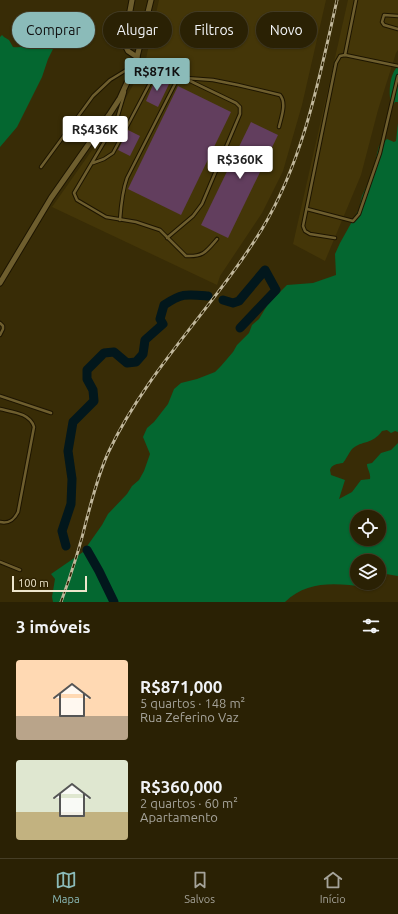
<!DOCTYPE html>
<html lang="pt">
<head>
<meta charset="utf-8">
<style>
	:root { --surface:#2a2104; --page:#362e13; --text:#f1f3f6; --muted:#a5a39a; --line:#463e26; --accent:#8bbbb9 }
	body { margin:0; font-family:Ubuntu,sans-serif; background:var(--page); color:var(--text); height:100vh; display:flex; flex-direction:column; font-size:15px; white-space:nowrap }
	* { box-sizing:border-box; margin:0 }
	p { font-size:13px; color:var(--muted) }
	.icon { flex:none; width:22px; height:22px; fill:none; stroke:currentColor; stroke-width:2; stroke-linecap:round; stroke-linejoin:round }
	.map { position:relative; height:602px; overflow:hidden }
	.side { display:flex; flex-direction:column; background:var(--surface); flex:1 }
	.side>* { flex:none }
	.top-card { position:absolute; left:12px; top:12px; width:374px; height:36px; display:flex; gap:8px }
	.tools { position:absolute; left:350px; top:510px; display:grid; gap:8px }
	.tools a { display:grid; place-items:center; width:36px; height:36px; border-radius:50%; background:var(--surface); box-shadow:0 1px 3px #0004,0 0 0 1px var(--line); font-size:20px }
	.scale { position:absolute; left:12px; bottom:10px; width:75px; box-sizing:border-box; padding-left:4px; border:2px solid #eee6cd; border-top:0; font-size:11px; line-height:14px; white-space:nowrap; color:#eee6cd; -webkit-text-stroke:3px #2e2200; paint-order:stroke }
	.price { position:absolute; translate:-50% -34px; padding:0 9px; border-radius:4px; background:#fff; color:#222; font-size:13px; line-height:26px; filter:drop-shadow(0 1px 2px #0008) }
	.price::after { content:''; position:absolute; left:50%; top:24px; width:12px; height:9px; margin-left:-6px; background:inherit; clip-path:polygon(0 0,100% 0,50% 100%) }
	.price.current { background:var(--accent); color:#111 }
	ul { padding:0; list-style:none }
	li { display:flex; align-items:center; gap:12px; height:100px; padding:0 16px }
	li span { display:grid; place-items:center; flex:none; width:112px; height:80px; border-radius:4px; color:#555 }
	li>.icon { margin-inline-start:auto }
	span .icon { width:48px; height:48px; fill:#fffc; stroke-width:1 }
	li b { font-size:17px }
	h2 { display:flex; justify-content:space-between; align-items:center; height:48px; padding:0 16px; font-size:17px }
	.pill { padding:0 14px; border-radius:18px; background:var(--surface); box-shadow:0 1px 3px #0004,0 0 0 1px var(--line); font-size:14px; line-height:36px }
	.pill.current { background:var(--accent); color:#111 }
	.dock { display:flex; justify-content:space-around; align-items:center; height:56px; border-top:1px solid var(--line); background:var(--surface); font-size:11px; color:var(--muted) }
	.dock a { display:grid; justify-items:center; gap:2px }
	.dock .current { color:var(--accent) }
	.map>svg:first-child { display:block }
	.built { fill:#443608 }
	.green { fill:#046730; fill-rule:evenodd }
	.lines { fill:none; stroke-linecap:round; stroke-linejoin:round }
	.river { stroke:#02171c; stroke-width:9 }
	.building { fill:#623e5e }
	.service-casing { stroke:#1d1500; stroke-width:4.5 }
	.minor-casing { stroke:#1d1500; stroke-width:7 }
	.service { stroke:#6e5e2e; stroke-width:2.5 }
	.minor { stroke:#6e5e2e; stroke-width:5 }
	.rail-casing { stroke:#c0b79b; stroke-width:3 }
	.rail { stroke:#2e2200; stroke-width:1.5; stroke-dasharray:4.5; stroke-linecap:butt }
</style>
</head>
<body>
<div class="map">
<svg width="398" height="602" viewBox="0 0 398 602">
	<rect width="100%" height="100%" fill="#382c06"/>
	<!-- built -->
	<g class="built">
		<path d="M159,0H326L302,105L283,171L262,213L220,276L217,285L52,207L116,116L145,63Z"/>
		<path d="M348,0H398V50L396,53L378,110L361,175L325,261L293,244Z"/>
	</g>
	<!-- green -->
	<g class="green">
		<path d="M46,19H52L60,24L59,37L48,59L42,77L17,127L0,147V37L2,35L4,37L9,40L13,47C36,50 30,27 46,19Z"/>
		<path d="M398,66V102H395L392,107C388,95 389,75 398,66Z"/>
		<path d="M398,123V432L395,431L391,433L387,430L382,431C372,445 362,440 352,449C349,453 346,459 343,463C337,464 332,464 330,470L331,475L345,480L339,499L352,492L361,480L370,479C371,473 367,469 367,464L372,463L381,453L391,450L398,443V576L386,574L379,578V561H357V583H372L365,587C337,583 307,580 285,602H53L52,597L55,579L51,574L83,552L102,525L108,514L127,494L132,486L139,480L144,471L150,454L143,437L147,428L154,422L168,404L174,389L181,383L197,379L215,372L221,366L233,352L237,345L249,333L252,325L259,319L268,304L287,285L313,283L336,275L335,254L340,243L359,209L362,196L372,174L379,146L387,139L394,142L396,141ZM357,517H379V539H357Z"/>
	</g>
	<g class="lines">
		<!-- river -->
		<g class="river">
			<path d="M223,300L233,303L239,301L265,270L276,290L240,328"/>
			<path d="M66,546L62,531L71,504L72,479L68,451L73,422L94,401L93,390L87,379V370L104,353L114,352L127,363L136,362L143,354L145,340L163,324L160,319L164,305C182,293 186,294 208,296"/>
			<path d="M87,550L99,571L114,602"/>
		</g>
	</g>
	<!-- building -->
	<g class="building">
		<path d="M156,78L169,84L158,107L146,101Z"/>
		<path d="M178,86L231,112L181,215L128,189Z"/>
		<path d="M251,122L278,135L228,238L201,225Z"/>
		<path d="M128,130L140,136L130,156L118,150Z"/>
	</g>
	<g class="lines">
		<!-- service casing -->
		<g class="service-casing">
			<g id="service">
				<path d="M398,16L384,15L382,22L384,25L398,29"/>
				<path d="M345,55L356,0"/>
				<path d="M186,78L213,80L238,85L280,95C287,103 281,118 279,127"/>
				<path d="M125,92L116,122L74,193L77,200L106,217L136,222L160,230L186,256C203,257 206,252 217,239"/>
				<path d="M93,163L104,159L113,153L150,83"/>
				<path d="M41,167L93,96L110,80L133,66"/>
				<path d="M307,209L353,221L359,214L380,153L398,76"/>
				<path d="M120,220C121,205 122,192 127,178L175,84L178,80L184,78L236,103L240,107V114L202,204L193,216L167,238"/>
				<path d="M335,238L310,234L305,231L303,226L336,63L340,56L345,55L398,66"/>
				<path d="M0,323L3,326V329L0,335"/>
				<path d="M0,396L51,413"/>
				<path d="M0,409C12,412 30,413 34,427L18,512C14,520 9,524 0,522"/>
				<path d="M0,562L20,570"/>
			</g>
		</g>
		<!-- minor casing -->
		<g class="minor-casing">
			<g id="minor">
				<path d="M132,0L124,43L128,51L137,57"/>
				<path d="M0,283L51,198L109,115L120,98L135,65L151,0"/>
			</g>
		</g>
		<!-- service -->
		<use href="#service" class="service"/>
		<!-- minor -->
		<use href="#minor" class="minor"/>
		<!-- rail casing -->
		<g class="rail-casing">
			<path id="rail" d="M61,602C71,575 80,547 87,518C93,496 99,472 109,451C148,369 215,306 262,229C304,159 319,79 337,0"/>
		</g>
		<!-- rail -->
		<use href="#rail" class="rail"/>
	</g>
</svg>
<div class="tools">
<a><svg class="icon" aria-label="locate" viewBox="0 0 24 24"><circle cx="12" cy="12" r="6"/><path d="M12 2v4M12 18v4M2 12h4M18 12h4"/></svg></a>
<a><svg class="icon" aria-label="layers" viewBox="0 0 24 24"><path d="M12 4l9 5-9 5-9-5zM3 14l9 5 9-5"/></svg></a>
</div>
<div class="scale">100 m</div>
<b class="price current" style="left:157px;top:92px">R$871K</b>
<b class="price" style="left:95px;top:150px">R$436K</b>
<b class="price" style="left:240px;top:180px">R$360K</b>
<div class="top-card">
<a class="pill current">Comprar</a>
<a class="pill">Alugar</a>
<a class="pill">Filtros</a>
<a class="pill">Novo</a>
</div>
</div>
<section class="side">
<h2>3 imóveis<svg class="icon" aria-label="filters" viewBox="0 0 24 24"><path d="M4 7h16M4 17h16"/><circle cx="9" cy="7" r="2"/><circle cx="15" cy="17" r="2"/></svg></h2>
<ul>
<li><span style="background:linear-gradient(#ffd9b3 70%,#b9a48a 0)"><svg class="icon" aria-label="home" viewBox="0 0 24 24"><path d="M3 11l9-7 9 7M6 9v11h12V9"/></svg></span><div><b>R$871,000</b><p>5 quartos · 148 m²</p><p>Rua Zeferino Vaz</p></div></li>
<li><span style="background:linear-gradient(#dfe7d0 65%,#c2b280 0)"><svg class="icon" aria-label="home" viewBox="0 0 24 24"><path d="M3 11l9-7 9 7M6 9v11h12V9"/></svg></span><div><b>R$360,000</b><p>2 quartos · 60 m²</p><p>Apartamento</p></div></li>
</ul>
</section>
<nav class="dock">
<a class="current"><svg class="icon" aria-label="map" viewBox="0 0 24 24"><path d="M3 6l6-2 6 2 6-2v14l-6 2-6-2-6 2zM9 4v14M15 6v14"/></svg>Mapa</a>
<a><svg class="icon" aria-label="saved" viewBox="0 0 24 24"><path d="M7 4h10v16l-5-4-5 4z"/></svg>Salvos</a>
<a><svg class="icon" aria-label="home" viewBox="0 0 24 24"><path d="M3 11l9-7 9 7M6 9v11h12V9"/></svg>Início</a>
</nav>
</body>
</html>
